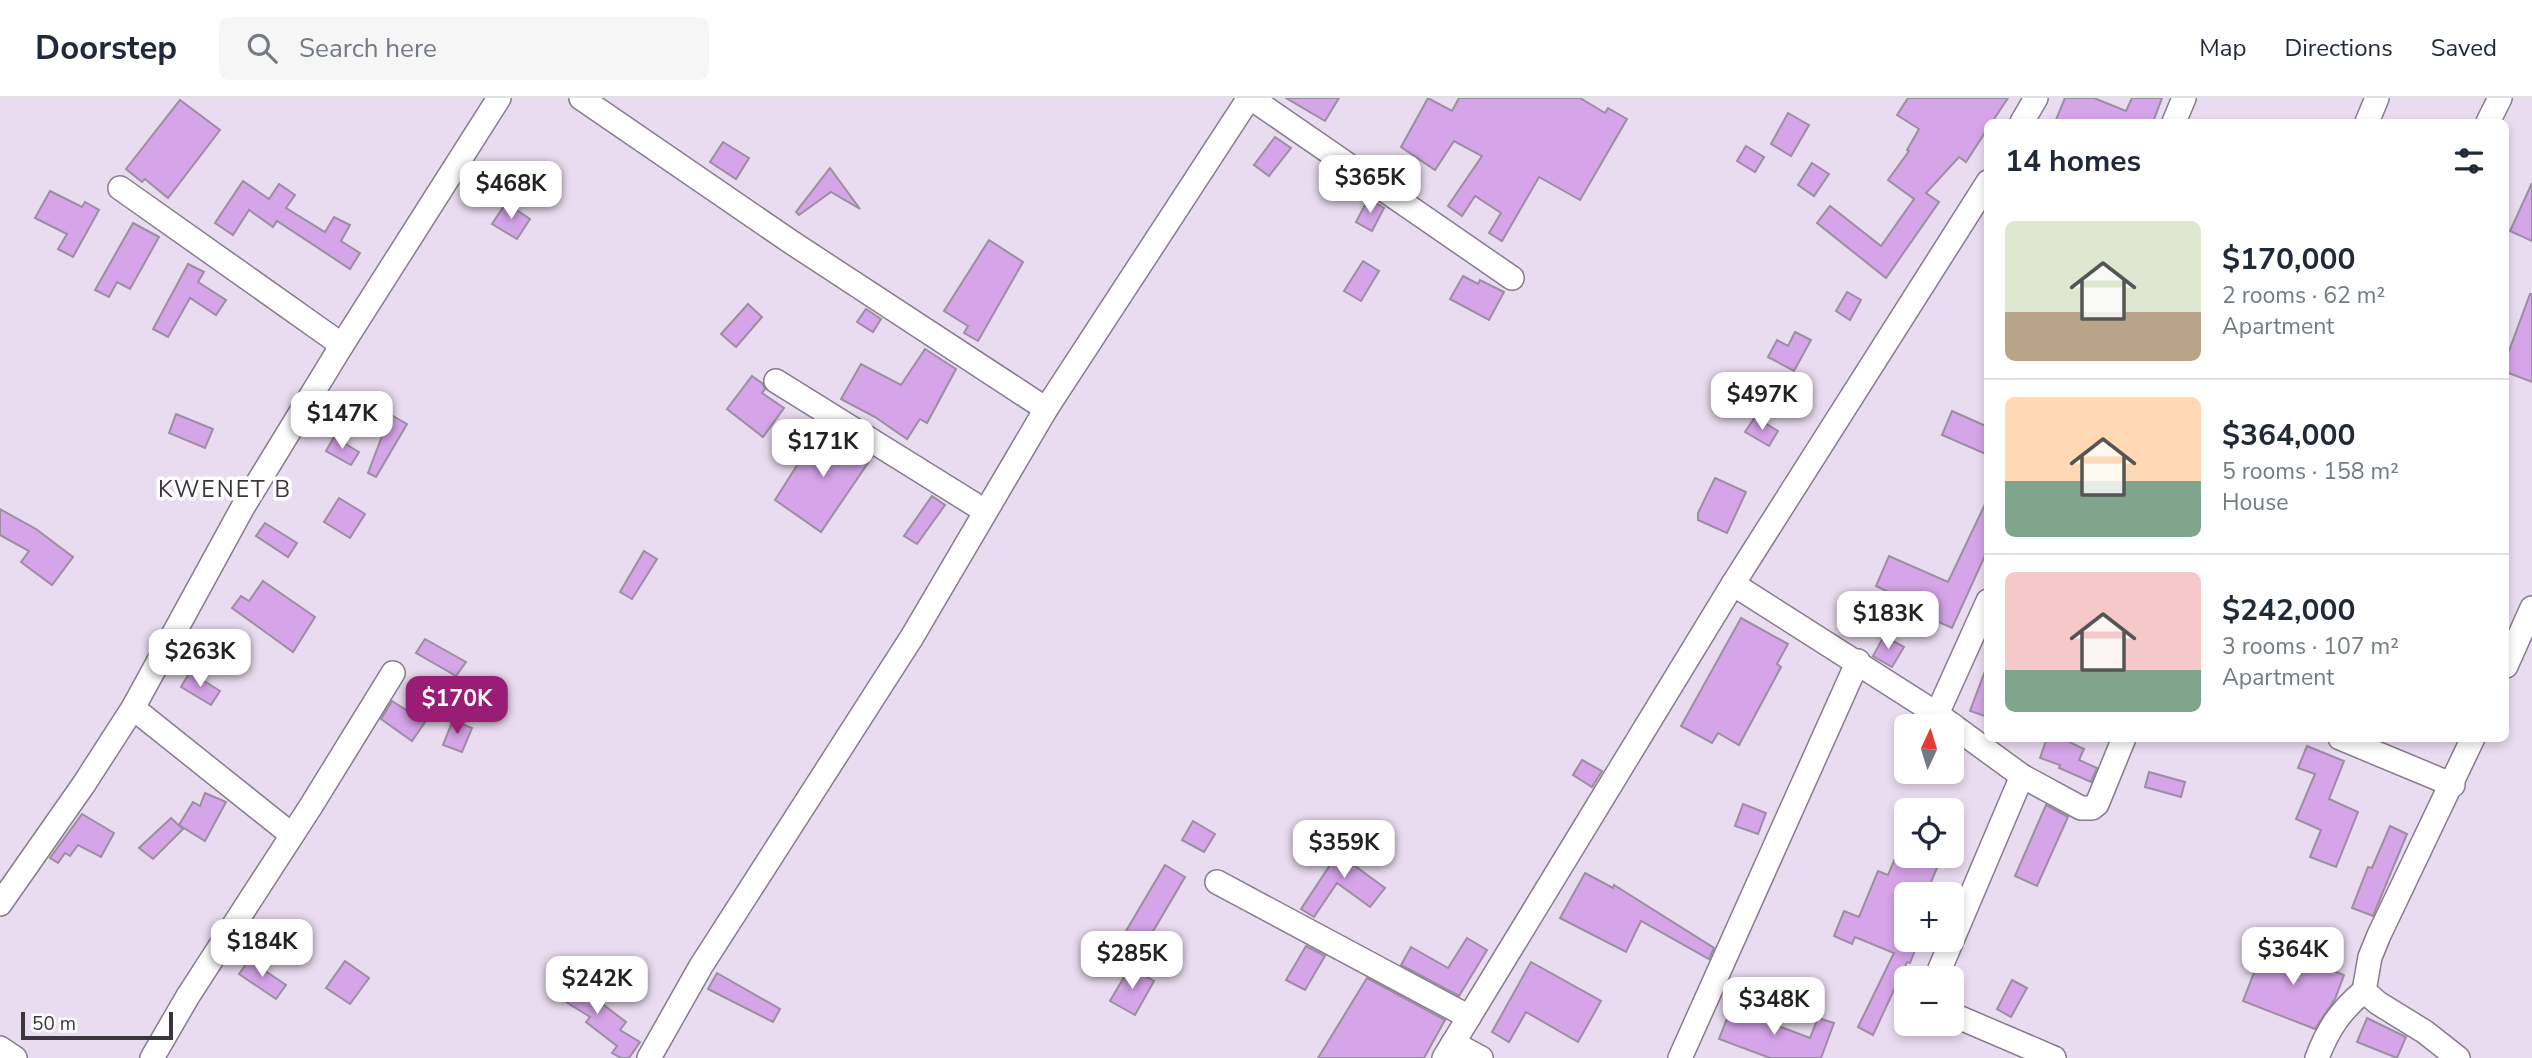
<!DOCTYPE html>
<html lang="en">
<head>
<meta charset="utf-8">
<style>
	:root { --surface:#fff; --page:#f6f6f7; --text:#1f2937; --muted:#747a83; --line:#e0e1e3; --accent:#991d75 }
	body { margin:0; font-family:"Nunito Sans",sans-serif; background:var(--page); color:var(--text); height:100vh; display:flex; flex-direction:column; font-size:26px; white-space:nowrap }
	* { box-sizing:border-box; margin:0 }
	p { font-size:23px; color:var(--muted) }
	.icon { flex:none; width:38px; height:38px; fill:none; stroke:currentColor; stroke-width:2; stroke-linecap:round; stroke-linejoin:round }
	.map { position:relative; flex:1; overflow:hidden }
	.details { position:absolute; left:1984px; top:21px; width:525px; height:623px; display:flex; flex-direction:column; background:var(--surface); border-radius:10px; box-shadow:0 4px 10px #0003 }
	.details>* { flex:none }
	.needle { width:46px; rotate:4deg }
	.tools { position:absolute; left:1894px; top:616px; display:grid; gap:14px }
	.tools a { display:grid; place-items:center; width:70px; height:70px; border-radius:10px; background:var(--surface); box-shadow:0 4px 10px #0003; font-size:35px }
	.scale { position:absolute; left:21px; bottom:18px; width:152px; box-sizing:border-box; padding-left:7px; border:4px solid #3b363e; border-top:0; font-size:19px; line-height:24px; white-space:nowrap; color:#3b363e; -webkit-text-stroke:5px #fff; paint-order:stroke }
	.price { position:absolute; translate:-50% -60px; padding:0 16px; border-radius:14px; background:#fff; color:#222; font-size:23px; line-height:46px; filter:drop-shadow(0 2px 4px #0008) }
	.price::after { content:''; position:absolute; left:50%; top:42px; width:21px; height:16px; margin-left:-10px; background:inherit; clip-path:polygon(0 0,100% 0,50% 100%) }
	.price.selected { background:var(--accent); color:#fff }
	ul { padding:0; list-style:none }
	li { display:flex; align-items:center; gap:21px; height:175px; padding:0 21px }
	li+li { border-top:2px solid var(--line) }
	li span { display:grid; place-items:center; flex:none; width:196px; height:140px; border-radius:10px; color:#555 }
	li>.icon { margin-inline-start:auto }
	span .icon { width:84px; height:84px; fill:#fffc; stroke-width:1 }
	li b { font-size:30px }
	h2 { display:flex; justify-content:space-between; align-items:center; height:84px; padding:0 21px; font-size:30px }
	header { display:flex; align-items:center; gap:42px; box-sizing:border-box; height:98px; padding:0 35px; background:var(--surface); border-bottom:2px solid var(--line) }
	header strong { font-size:33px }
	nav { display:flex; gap:38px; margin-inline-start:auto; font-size:24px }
	.search { width:490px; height:63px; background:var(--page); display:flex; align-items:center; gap:18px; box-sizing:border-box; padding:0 24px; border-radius:10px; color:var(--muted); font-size:26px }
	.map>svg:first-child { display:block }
	.building { fill:#d5a4e9; stroke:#9b8ea0; stroke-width:2 }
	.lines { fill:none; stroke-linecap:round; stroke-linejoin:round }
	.minor-casing { stroke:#877b8d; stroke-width:26 }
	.minor { stroke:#fff; stroke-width:23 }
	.labels { text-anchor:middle; stroke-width:7; stroke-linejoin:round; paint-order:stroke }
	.quarter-label { font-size:23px; letter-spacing:2px; fill:#3b363e; stroke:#fff }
</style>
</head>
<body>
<header>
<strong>Doorstep</strong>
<div class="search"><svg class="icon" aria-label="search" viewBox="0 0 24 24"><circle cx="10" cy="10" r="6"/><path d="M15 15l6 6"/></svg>Search here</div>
<nav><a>Map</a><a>Directions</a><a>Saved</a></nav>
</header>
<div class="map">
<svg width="2532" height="960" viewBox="0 0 2532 960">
	<rect width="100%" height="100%" fill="#eadcf0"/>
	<!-- building -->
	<g class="building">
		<path d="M1286,0H1339L1325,23Z"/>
		<path d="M1428,0L1452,13L1459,0H1580L1605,15L1608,10L1627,21L1580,102L1539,79L1502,143L1489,135L1501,115L1475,98L1462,118L1448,108L1482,58L1454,43L1435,72L1401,49Z"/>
		<path d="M1908,0H2008L1992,24H1988V30L1966,64L1959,59L1926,95L1939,104L1886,180L1817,125L1830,108L1881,148L1914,101L1888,82L1909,53L1907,52L1919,31L1897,17Z"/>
		<path d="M2065,0H2094L2126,13L2132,0H2162L2153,24H2055Z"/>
		<path d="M180,2L220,32L168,100L145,81L142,84L126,71Z"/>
		<path d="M1788,15L1809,27L1791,58L1771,46Z"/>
		<path d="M1275,39L1291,50L1269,78L1254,67Z"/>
		<path d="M723,44L749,60L736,81L710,64Z"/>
		<path d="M1746,48L1764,59L1755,74L1737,63Z"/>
		<path d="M1812,65L1829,76L1814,98L1798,87Z"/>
		<path d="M830,70L860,111L831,94L799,117L796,114Z"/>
		<path d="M243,83L269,101L279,86L295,97L286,110L325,134L334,119L350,127L341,143L360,155L350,171L277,123L273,129L249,112L233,137L215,125Z"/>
		<path d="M2532,85V143L2510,133Z"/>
		<path d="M50,93L82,109L85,104L99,112L73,159L58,151L67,136L35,120Z"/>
		<path d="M1368,101L1384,110L1372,133L1356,124Z"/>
		<path d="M506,105L530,121L517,141L492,126Z"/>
		<path d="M133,125L159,139L130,191L117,184L109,199L95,192Z"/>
		<path d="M989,142L1023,164L978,243L964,235L968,228L944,213Z"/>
		<path d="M1363,163L1379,173L1361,203L1344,193Z"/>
		<path d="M188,166L204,174L198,184L226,202L216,217L190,200L168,239L153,231Z"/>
		<path d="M1463,178L1478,186L1480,182L1504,194L1489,222L1450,201Z"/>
		<path d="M1847,194L1861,202L1850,222L1836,213Z"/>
		<path d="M2530,196H2532V284L2506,274V261Z"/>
		<path d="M748,206L762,219L736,249L721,236Z"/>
		<path d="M866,211L881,221L873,234L857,224Z"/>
		<path d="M1795,234L1811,242L1794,273L1768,259L1777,242L1788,248Z"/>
		<path d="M925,251L956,271L927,325L920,321L907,341L875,319L841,301L861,266L901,287Z"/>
		<path d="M752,278L763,286L765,291L762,295L784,310L763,339L727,311Z"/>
		<path d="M365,302L407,326L376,379L368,375L384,333L357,317Z"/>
		<path d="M1952,313L1988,329V357L1942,337Z"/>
		<path d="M176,316L213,331L205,350L169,335Z"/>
		<path d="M1755,319L1778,333L1769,348L1745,334Z"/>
		<path d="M822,328L872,359L821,434L775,402Z"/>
		<path d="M334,339L359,354L351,367L326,353Z"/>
		<path d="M1715,380L1746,394L1727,435L1698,422V415Z"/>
		<path d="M932,398L945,407L917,446L904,438Z"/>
		<path d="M339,400L365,416L350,440L324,424Z"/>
		<path d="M1988,400V451L1952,530L1898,506L1903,501L1876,488L1889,458L1948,484Z"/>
		<path d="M0,411L36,431L73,459L52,487L21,464L29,453L0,437Z"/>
		<path d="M265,425L297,445L288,459L256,438Z"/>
		<path d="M644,453L657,461L632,501L620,494Z"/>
		<path d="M263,483L315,519L293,554L232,510L241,498L249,503Z"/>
		<path d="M1741,520L1788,546L1777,566L1781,569L1739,647L1718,635L1712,645L1681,628Z"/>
		<path d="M1884,538L1904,549L1892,569L1873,558Z"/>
		<path d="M425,541L466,564L456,578L416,555Z"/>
		<path d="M1987,568H1988V619L1970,613Z"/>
		<path d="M190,574L220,593L211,607L181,589Z"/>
		<path d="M392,603L425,624L412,643L381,621Z"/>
		<path d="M453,622L472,630L462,654L443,647Z"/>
		<path d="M2047,640H2061L2084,651L2079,662L2097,670L2091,684L2059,670L2060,667L2040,660Z"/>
		<path d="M2307,648L2344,663L2329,701L2358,714L2336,769L2310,759L2321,732L2296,721L2315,676L2298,670Z"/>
		<path d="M1582,662L1602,673L1592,689L1573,677Z"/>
		<path d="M2149,674L2185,684L2181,699L2145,689Z"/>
		<path d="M205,695L226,704L205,743L179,727L193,704L200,708Z"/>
		<path d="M1743,706L1766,715L1758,736L1735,728Z"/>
		<path d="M2046,707L2068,719L2037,788L2015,778Z"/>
		<path d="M82,716L114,735L101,759L78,747L70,758L65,755L58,765L50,760Z"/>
		<path d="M171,720L183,731L153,761L139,750Z"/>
		<path d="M1193,723L1215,736L1204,754L1182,742Z"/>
		<path d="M2390,728L2407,736L2373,818L2352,810L2368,769L2372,770Z"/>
		<path d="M1350,737L1363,746L1351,765L1385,790L1370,809L1337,785L1314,819L1301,811Z"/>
		<path d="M1896,758H1942L1926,796H1906V842H1919L1910,865L1907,864L1873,937L1858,929L1894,855L1855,839L1852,846L1834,838L1844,813L1859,819L1878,773L1888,777Z"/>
		<path d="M1165,767L1185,779L1139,857L1119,845Z"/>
		<path d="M1585,775L1613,790L1614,787L1714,850L1709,861L1641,823L1626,854L1560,820Z"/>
		<path d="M1467,840L1487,852L1459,898L1401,867L1411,849L1448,870Z"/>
		<path d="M2266,844L2289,852L2288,856L2344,877L2335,901L2315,931L2243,903Z"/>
		<path d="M1306,848L1325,858L1305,892L1286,882Z"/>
		<path d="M249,862L286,887L276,901L239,876Z"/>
		<path d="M345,863L369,880L350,906L326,890Z"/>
		<path d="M1531,864L1601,903L1578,944L1526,914L1509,944L1492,934Z"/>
		<path d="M1130,869L1154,883L1135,917L1110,903Z"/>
		<path d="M717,875L780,911L773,924L708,891Z"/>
		<path d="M556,878L592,898L626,924L620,932L640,944L629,960H621L612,955L617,948L586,924L590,919L547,892Z"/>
		<path d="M1367,880L1445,922L1424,960H1318Z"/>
		<path d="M2012,882L2027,890L2011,919L1997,911Z"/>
		<path d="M1731,910L1810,940L1818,920L1834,925L1821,960H1770L1719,941Z"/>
		<path d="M2367,920L2406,939L2397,960L2357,944Z"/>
	</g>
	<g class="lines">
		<!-- minor casing -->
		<g class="minor-casing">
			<g id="minor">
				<path d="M581,0L791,144L1046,311"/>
				<path d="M1251,0L1512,180"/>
				<path d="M2022,24L2036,0"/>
				<path d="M2174,24L2184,0"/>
				<path d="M2367,24L2377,0"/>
				<path d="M2488,24L2500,0"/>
				<path d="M120,90L342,247"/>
				<path d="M776,283L985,413"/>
				<path d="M1733,486L1937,616L2022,678L2081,710H2092L2097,706L2124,640"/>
				<path d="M2506,568L2532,510"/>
				<path d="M133,610L292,737"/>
				<path d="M1937,616L1988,503"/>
				<path d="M2340,640L2453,687"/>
				<path d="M1217,784L1469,919"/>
				<path d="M0,806L84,686L133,610L243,409L342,247L499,0"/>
				<path d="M1936,880L2022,678"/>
				<path d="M1951,916L2054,960"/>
				<path d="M1453,945L1481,960"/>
				<path d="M0,950L15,960"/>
				<path d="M152,960L188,898L311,708L393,575"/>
				<path d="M649,960L701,868L912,539L1046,311L1249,0"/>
				<path d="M1444,960L1733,486L1988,84"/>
				<path d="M1680,960L1858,563"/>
				<path d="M2317,960C2328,931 2340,913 2364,893"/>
				<path d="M2458,960L2425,934L2378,905L2364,893L2370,859L2379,837L2473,640"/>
			</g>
		</g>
		<!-- minor -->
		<use href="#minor" class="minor"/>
	</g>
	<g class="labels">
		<!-- quarter labels -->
		<g class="quarter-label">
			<text x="225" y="399">KWENET B</text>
		</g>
	</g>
</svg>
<div class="tools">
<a><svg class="needle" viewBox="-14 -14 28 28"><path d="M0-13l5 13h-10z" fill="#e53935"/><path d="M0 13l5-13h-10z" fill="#747a83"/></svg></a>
<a><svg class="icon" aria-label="locate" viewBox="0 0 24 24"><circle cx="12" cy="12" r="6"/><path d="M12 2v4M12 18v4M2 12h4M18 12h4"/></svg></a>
<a>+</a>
<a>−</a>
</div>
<div class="scale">50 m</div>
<b class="price" style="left:1370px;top:117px">$365K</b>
<b class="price" style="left:511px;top:123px">$468K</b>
<b class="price" style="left:1762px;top:334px">$497K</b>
<b class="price" style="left:342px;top:353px">$147K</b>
<b class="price" style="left:823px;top:381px">$171K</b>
<b class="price" style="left:1888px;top:553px">$183K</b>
<b class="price" style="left:200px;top:591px">$263K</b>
<b class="price selected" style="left:457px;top:638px">$170K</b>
<b class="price" style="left:1344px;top:782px">$359K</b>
<b class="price" style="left:262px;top:881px">$184K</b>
<b class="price" style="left:2293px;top:889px">$364K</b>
<b class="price" style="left:1132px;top:893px">$285K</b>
<b class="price" style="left:597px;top:918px">$242K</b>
<b class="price" style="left:1774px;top:939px">$348K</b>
<section class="details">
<h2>14 homes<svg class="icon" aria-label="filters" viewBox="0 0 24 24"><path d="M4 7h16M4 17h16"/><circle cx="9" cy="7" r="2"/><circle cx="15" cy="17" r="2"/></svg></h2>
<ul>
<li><span style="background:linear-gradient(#dfe7d0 65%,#b9a48a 0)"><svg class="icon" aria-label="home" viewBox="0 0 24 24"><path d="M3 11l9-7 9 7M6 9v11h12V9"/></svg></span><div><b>$170,000</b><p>2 rooms · 62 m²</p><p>Apartment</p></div></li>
<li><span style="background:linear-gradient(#ffd9b3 60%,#7fa58c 0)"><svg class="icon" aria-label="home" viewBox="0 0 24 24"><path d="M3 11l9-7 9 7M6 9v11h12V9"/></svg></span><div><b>$364,000</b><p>5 rooms · 158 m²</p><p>House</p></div></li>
<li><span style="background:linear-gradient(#f6c9c9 70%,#7fa58c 0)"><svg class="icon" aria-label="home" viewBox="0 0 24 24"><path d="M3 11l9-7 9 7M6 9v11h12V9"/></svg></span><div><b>$242,000</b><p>3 rooms · 107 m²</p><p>Apartment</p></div></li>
</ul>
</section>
</div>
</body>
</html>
